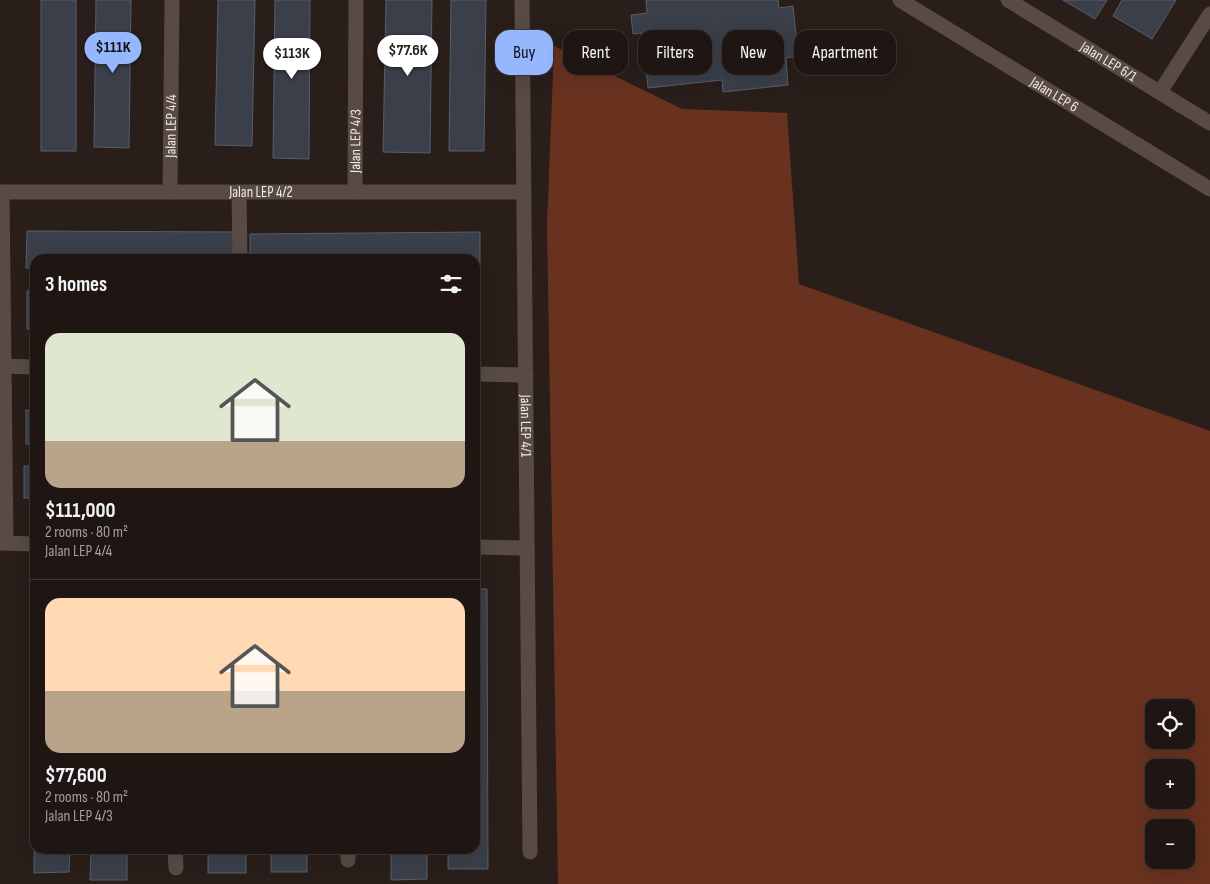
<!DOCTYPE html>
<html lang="en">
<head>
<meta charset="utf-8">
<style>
	:root { --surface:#1f1614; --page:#2c2322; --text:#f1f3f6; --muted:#a19fa0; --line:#3c3534; --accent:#96b6fd }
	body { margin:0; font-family:"Sofia Sans Condensed",sans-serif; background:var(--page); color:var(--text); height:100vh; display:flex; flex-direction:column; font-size:19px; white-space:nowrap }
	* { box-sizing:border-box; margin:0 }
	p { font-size:16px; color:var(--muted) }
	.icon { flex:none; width:28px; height:28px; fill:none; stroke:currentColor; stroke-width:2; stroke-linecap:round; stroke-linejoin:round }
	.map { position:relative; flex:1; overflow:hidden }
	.panel { position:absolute; left:30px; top:254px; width:450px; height:600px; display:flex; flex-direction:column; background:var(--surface); border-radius:15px; box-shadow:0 5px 20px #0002,0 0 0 1px var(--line) }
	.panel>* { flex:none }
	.hud { position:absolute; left:495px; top:30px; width:475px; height:45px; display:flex; gap:10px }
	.fabs { position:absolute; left:1145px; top:699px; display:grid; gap:10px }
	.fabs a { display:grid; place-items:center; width:50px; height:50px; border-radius:10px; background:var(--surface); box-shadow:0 5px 20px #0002,0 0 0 1px var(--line); font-size:25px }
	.price { position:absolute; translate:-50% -42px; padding:0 11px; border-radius:18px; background:#fff; color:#222; font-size:16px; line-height:32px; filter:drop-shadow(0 1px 2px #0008) }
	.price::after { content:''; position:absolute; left:50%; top:30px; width:15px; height:11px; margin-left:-8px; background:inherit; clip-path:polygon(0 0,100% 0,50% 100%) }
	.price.active { background:var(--accent); color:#111 }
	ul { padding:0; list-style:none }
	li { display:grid; align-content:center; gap:10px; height:265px; padding:0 15px }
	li+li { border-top:1px solid var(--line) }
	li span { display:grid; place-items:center; height:155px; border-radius:15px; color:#555 }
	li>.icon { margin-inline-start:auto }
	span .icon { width:90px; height:90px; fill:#fffc; stroke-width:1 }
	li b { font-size:21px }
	h2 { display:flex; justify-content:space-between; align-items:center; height:60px; padding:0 15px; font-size:21px }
	.chip { padding:0 18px; border-radius:15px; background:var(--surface); box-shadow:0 5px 20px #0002,0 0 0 1px var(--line); font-size:18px; line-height:45px }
	.chip.active { background:var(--accent); color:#111 }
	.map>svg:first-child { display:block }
	.green { fill:#69321f; fill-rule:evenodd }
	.building { fill:#3a3f49; stroke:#585e69 }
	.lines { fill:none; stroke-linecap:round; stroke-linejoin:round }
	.minor { stroke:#584b46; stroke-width:15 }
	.labels { text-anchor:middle; stroke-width:4; stroke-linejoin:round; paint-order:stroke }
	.street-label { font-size:15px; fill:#f0e8e5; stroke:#0e0908 }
</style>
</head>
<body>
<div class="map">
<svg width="1210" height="884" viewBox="0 0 1210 884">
	<rect width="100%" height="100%" fill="#291e1a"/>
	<!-- green -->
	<path class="green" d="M554,46L682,109L787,113L799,284L1210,431V884H558L547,225ZM1154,708H1186V740H1154ZM1154,768H1186V800H1154ZM1154,828H1186V860H1154Z"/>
	<!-- building -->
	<g class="building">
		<rect x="41" y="0" width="35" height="151"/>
		<path d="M96,0H131L129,148L94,147Z"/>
		<path d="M218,0H255L252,146L215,145Z"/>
		<path d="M275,0H310L309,159L273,158Z"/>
		<path d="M386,0H432L430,153L383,152Z"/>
		<path d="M451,0H486L484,151H449Z"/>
		<path d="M646,0H778L779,8L793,6L798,56L786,58L788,85L723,92L722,80L648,88L642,33L633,34L631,15L647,13Z"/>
		<path d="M1063,0H1107L1095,19Z"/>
		<path d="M1122,0H1176L1152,39L1113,16Z"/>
		<path d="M27,231L236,232L235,259H35V268H26Z"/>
		<path d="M480,232V266H475V259H250V234Z"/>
		<rect x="27" y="291" width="8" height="38"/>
		<rect x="475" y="294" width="3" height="29"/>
		<rect x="26" y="410" width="9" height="34"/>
		<path d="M475,411H479L478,445H475Z"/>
		<rect x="24" y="466" width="11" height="32"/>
		<rect x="475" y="467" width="4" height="35"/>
		<path d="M475,589H487L488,869H448V849H475Z"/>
		<path d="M35,598V849H70L69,872L34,873Z"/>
		<path d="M91,849H127V880H90Z"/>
		<rect x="208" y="849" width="38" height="24"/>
		<rect x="271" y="849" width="36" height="23"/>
		<path d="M391,849H427V879L391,880Z"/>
	</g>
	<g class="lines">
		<!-- minor -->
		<g class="minor">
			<path id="s1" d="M522,0L530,852"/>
			<path id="s2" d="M900,0L1210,189"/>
			<path id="s3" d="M1008,0L1210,123"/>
			<path d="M1160,92L1210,14"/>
			<path id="s4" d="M0,192H524"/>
			<path d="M2,192L6,543"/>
			<path id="s5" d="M170,192L172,0"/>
			<path d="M239,192L240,259"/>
			<path id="s6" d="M355,192L356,0"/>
			<path d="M0,366L35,367"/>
			<path d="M475,374L526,375"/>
			<path d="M0,543L35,544"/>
			<path d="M475,547L527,548"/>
			<path d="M175,849L176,868"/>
			<path d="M348,860V849"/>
		</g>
	</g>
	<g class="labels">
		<!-- street labels -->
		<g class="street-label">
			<text dy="5" stroke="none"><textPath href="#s3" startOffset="118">Jalan LEP 6/1</textPath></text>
			<text dy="5" stroke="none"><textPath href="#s2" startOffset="181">Jalan LEP 6</textPath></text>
			<text dy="5" stroke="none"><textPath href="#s5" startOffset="66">Jalan LEP 4/4</textPath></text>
			<text dy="5" stroke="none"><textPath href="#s6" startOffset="51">Jalan LEP 4/3</textPath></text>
			<text dy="5" stroke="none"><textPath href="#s4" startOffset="261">Jalan LEP 4/2</textPath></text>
			<text dy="5" stroke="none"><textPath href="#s1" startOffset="426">Jalan LEP 4/1</textPath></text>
		</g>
	</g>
</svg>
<div class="fabs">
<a><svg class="icon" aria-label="locate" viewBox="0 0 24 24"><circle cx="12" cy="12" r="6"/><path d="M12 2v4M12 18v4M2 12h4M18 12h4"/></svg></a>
<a>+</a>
<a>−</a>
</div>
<b class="price active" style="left:113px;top:74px">$111K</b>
<b class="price" style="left:408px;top:77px">$77.6K</b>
<b class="price" style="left:292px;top:80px">$113K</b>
<div class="hud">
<a class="chip active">Buy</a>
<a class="chip">Rent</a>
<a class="chip">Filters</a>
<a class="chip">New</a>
<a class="chip">Apartment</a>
</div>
<section class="panel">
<h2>3 homes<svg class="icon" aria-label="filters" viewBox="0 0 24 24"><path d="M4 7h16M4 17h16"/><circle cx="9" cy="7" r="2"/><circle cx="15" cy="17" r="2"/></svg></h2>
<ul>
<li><span style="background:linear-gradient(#dfe7d0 70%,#b9a48a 0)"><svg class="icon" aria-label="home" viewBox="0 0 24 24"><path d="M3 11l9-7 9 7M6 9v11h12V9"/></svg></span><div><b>$111,000</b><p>2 rooms · 80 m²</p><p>Jalan LEP 4/4</p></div></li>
<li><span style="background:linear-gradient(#ffd9b3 60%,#b9a48a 0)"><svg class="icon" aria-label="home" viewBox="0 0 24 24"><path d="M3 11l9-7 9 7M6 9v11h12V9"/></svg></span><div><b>$77,600</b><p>2 rooms · 80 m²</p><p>Jalan LEP 4/3</p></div></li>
</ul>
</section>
</div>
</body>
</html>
